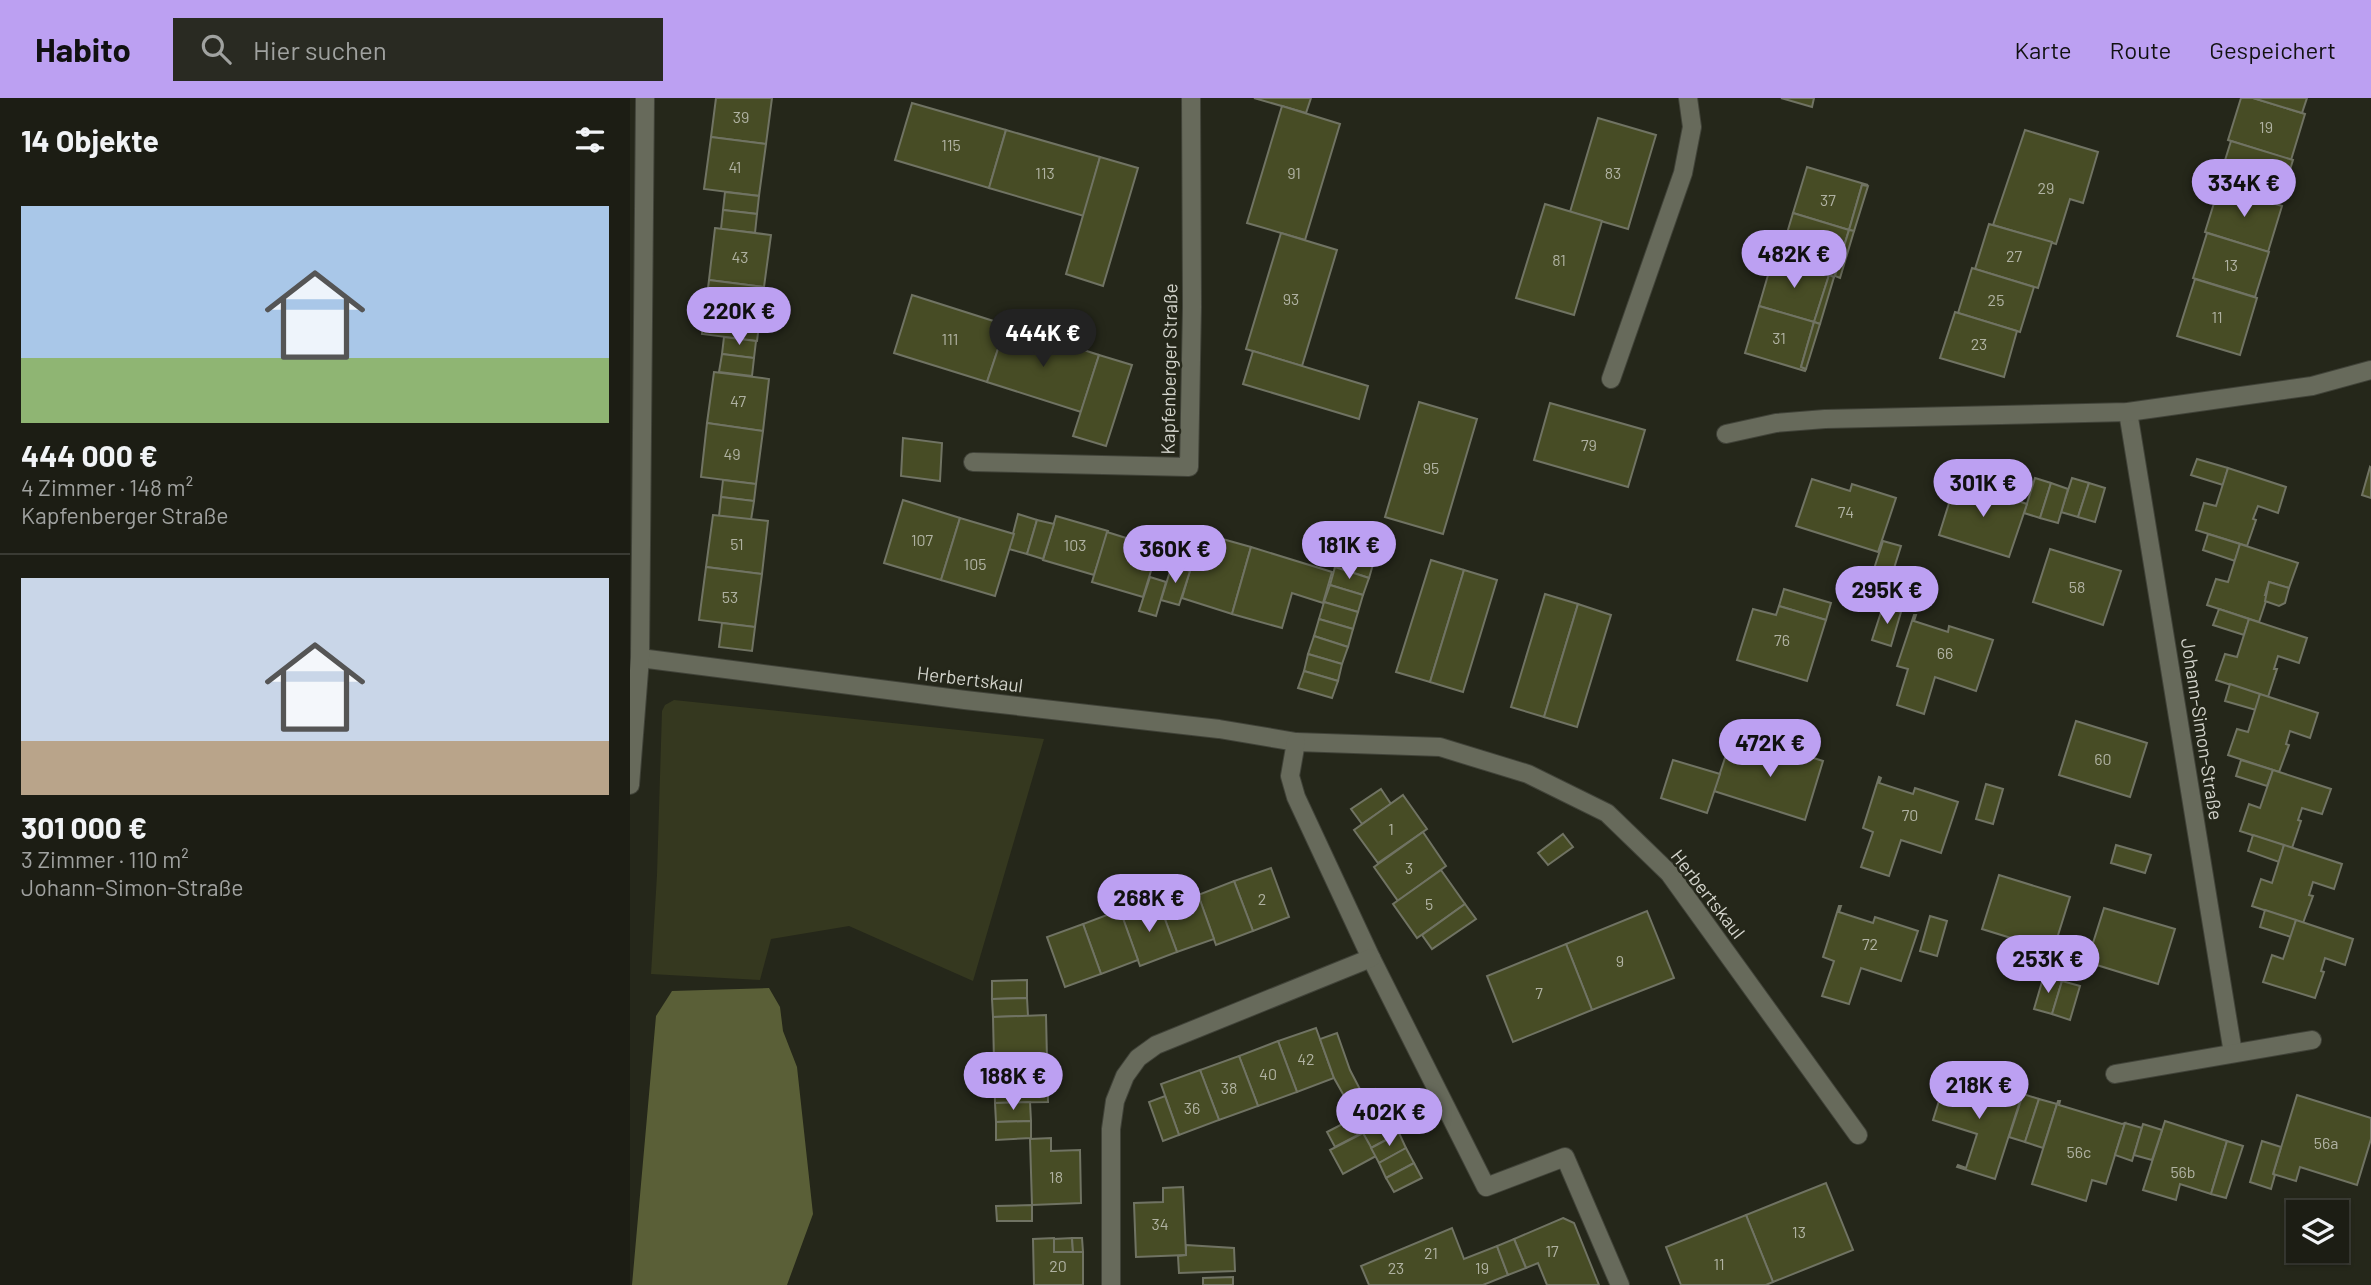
<!DOCTYPE html>
<html lang="de">
<head>
<meta charset="utf-8">
<style>
	:root { --surface:#1c1d14; --page:#292a22; --text:#f1f3f6; --muted:#a0a2a0; --line:#3a3b34; --accent:#bca0f2 }
	body { margin:0; font-family:Barlow,sans-serif; background:var(--page); color:var(--text); height:100vh; display:flex; flex-direction:column; font-size:26px; white-space:nowrap }
	* { box-sizing:border-box; margin:0 }
	p { font-size:23px; color:var(--muted) }
	.icon { flex:none; width:38px; height:38px; fill:none; stroke:currentColor; stroke-width:2; stroke-linecap:round; stroke-linejoin:round }
	.map { position:relative; flex:1; overflow:hidden }
	.sheet { display:flex; flex-direction:column; background:var(--surface); width:630px }
	.sheet>* { flex:none }
	.controls { position:absolute; left:1656px; top:1102px; display:grid; gap:14px }
	.controls a { display:grid; place-items:center; width:63px; height:63px; border-radius:0px; background:var(--surface); box-shadow:0 2px 5px #0004,0 0 0 2px var(--line); font-size:35px }
	.price { position:absolute; translate:-50% -60px; padding:0 16px; border-radius:24px; background:var(--accent); color:#111; font-size:23px; line-height:46px; filter:drop-shadow(0 2px 4px #0008) }
	.price::after { content:''; position:absolute; left:50%; top:42px; width:21px; height:16px; margin-left:-10px; background:inherit; clip-path:polygon(0 0,100% 0,50% 100%) }
	.price.active { background:#222; color:#fff }
	ul { padding:0; list-style:none }
	li { display:grid; align-content:center; gap:14px; height:371px; padding:0 21px }
	li+li { border-top:2px solid var(--line) }
	li span { display:grid; place-items:center; height:217px; border-radius:0px; color:#555 }
	li>.icon { margin-inline-start:auto }
	span .icon { width:126px; height:126px; fill:#fffc; stroke-width:1 }
	li b { font-size:30px }
	h2 { display:flex; justify-content:space-between; align-items:center; height:84px; padding:0 21px; font-size:30px }
	header { display:flex; align-items:center; gap:42px; box-sizing:border-box; height:98px; padding:0 35px; background:var(--accent); color:#111 }
	header strong { font-size:33px }
	nav { display:flex; gap:38px; margin-inline-start:auto; font-size:24px }
	.search { width:490px; height:63px; background:var(--page); display:flex; align-items:center; gap:18px; box-sizing:border-box; padding:0 24px; border-radius:0px; color:var(--muted); font-size:26px }
	main { display:flex; flex:1; min-height:0 }
	.map>svg:first-child { display:block }
	.green { fill:#35381f }
	.forest { fill:#5a5f37 }
	.building { fill:#474c25; stroke:#707363; stroke-width:2 }
	.lines { fill:none; stroke-linecap:round; stroke-linejoin:round }
	.minor-casing { stroke:#414339; stroke-width:20 }
	.minor { stroke:#676a5b; stroke-width:18 }
	.labels { text-anchor:middle; stroke-width:5; stroke-linejoin:round; paint-order:stroke }
	.number-label { font-size:16px; fill:#b0b2a2 }
	.street-label { font-size:19px; fill:#d3d4cc; stroke:#25271a }
</style>
</head>
<body>
<header>
<strong>Habito</strong>
<div class="search"><svg class="icon" aria-label="search" viewBox="0 0 24 24"><circle cx="10" cy="10" r="6"/><path d="M15 15l6 6"/></svg>Hier suchen</div>
<nav><a>Karte</a><a>Route</a><a>Gespeichert</a></nav>
</header>
<main>
<section class="sheet">
<h2>14 Objekte<svg class="icon" aria-label="filters" viewBox="0 0 24 24"><path d="M4 7h16M4 17h16"/><circle cx="9" cy="7" r="2"/><circle cx="15" cy="17" r="2"/></svg></h2>
<ul>
<li><span style="background:linear-gradient(#a9c7e8 70%,#8fb573 0)"><svg class="icon" aria-label="home" viewBox="0 0 24 24"><path d="M3 11l9-7 9 7M6 9v11h12V9"/></svg></span><div><b>444 000 €</b><p>4 Zimmer · 148 m²</p><p>Kapfenberger Straße</p></div></li>
<li><span style="background:linear-gradient(#c9d6e8 75%,#b9a48a 0)"><svg class="icon" aria-label="home" viewBox="0 0 24 24"><path d="M3 11l9-7 9 7M6 9v11h12V9"/></svg></span><div><b>301 000 €</b><p>3 Zimmer · 110 m²</p><p>Johann-Simon-Straße</p></div></li>
</ul>
</section>
<div class="map">
<svg width="1741" height="1187" viewBox="0 0 1741 1187">
	<rect width="100%" height="100%" fill="#25271a"/>
	<!-- green -->
	<path class="green" d="M44,602L414,641L343,883L219,828L141,841L130,882L21,876L27,777L32,613L35,607Z"/>
	<!-- forest -->
	<path class="forest" d="M139,890L150,909L153,933L167,969L183,1116L157,1187H2L26,918L42,893Z"/>
	<!-- building -->
	<g class="building">
		<path d="M86,0H142L136,46L81,39Z"/>
		<path d="M624,0H681L676,15Z"/>
		<path d="M1151,0H1184L1182,9Z"/>
		<path d="M1611,0H1623L1675,16L1661,62L1598,42Z"/>
		<path d="M1623,0H1677L1672,15Z"/>
		<path d="M282,5L376,32L359,90L265,62Z"/>
		<path d="M652,8L710,26L675,142L617,125Z"/>
		<path d="M968,20L1026,37L998,131L940,114Z"/>
		<path d="M376,32L470,59L454,118L359,90Z"/>
		<path d="M1395,32L1468,54L1453,105L1440,101L1426,146L1363,127Z"/>
		<path d="M81,39L136,46L129,98L74,91Z"/>
		<path d="M1601,43L1663,62L1649,107L1587,88Z"/>
		<path d="M470,59L508,70L473,188L436,176Z"/>
		<path d="M1177,69L1238,87H1232L1219,132L1163,115Z"/>
		<path d="M1232,87L1238,88L1224,133L1219,132Z"/>
		<path d="M1589,89L1652,108L1638,154L1575,134Z"/>
		<path d="M95,94L129,98L127,116L93,112Z"/>
		<path d="M915,106L972,123L944,217L886,200Z"/>
		<path d="M93,112L127,116L125,135L91,131Z"/>
		<path d="M1163,115L1219,132L1204,179L1149,162Z"/>
		<path d="M1359,126L1422,144L1408,190L1345,171Z"/>
		<path d="M85,130L141,137L134,189L79,182Z"/>
		<path d="M1219,132L1224,133L1210,180L1205,178Z"/>
		<path d="M651,135L707,152L672,268L616,251Z"/>
		<path d="M1577,135L1639,154L1625,199L1563,180Z"/>
		<path d="M1143,160L1199,177L1184,224L1129,208Z"/>
		<path d="M1342,170L1404,189L1390,234L1328,215Z"/>
		<path d="M1199,177L1204,179L1190,226L1184,224Z"/>
		<path d="M1565,181L1627,200L1610,257L1547,238Z"/>
		<path d="M79,182L134,189L127,243L72,236Z"/>
		<path d="M282,197L376,227L357,284L264,255Z"/>
		<path d="M1129,208L1184,224L1171,269L1176,271L1175,273L1115,255Z"/>
		<path d="M1325,214L1387,233L1374,279L1310,260Z"/>
		<path d="M1184,224L1190,226L1176,271L1171,269Z"/>
		<path d="M376,227L469,257L451,314L357,284Z"/>
		<path d="M94,239L126,243L124,260L92,256Z"/>
		<path d="M623,253L738,288L729,321L613,286Z"/>
		<path d="M92,256L124,260L122,278L89,274Z"/>
		<path d="M469,257L502,267L476,348L443,338Z"/>
		<path d="M84,274L139,281L133,333L77,325Z"/>
		<path d="M789,304L847,321L813,436L755,419Z"/>
		<path d="M920,305L1015,332L998,389L904,362Z"/>
		<path d="M77,325L133,333L126,386L71,379Z"/>
		<path d="M273,340L312,345L310,383L271,378Z"/>
		<path d="M1567,361L1598,370L1593,387L1561,377Z"/>
		<path d="M1740,369L1741,370V400L1732,397Z"/>
		<path d="M1598,370L1656,389L1648,415L1628,408L1623,421L1626,422L1617,448L1566,432L1574,405L1586,408Z"/>
		<path d="M1405,380L1421,385L1410,420L1394,415Z"/>
		<path d="M1442,380L1459,385L1448,419L1431,414Z"/>
		<path d="M1182,381L1220,393L1222,386L1266,400L1248,454L1166,428Z"/>
		<path d="M93,382L126,386L124,403L91,399Z"/>
		<path d="M1326,383L1397,406L1379,459L1309,437Z"/>
		<path d="M1421,385L1438,391L1428,425L1410,420Z"/>
		<path d="M1459,385L1475,390L1465,424L1448,419Z"/>
		<path d="M91,399L124,403L121,422L89,418Z"/>
		<path d="M273,402L330,420L311,482L254,465Z"/>
		<path d="M388,416L407,422L397,456L379,451Z"/>
		<path d="M83,417L138,423L132,476L76,469Z"/>
		<path d="M426,418L478,433L464,477L413,462Z"/>
		<path d="M330,420L384,436L365,498L311,482Z"/>
		<path d="M407,422L424,426L413,461L397,456Z"/>
		<path d="M477,434L528,450L513,499L462,484Z"/>
		<path d="M571,435L621,449L602,516L552,500Z"/>
		<path d="M715,435L749,445L744,463L710,452Z"/>
		<path d="M1578,436L1610,446L1605,463L1573,452Z"/>
		<path d="M1253,443L1271,448L1260,483L1242,477Z"/>
		<path d="M1610,446L1668,465L1659,490L1639,484L1635,497H1638L1629,524L1577,507L1586,481L1598,484Z"/>
		<path d="M621,449L702,474L693,505L662,495L652,530L602,516Z"/>
		<path d="M1420,451L1491,473L1473,527L1403,504Z"/>
		<path d="M710,452L744,463L739,480L705,469Z"/>
		<path d="M801,462L834,472L800,584L766,574Z"/>
		<path d="M542,467L560,473L549,507L531,502Z"/>
		<path d="M76,469L132,476L125,529L69,522Z"/>
		<path d="M705,469L739,480L733,497L700,487Z"/>
		<path d="M834,472L867,482L833,594L800,584Z"/>
		<path d="M520,479L536,484L526,518L509,513Z"/>
		<path d="M1639,484L1659,490L1655,505L1649,508L1635,503Z"/>
		<path d="M700,487L733,497L728,514L694,504Z"/>
		<path d="M1154,491L1201,505L1196,522L1149,508Z"/>
		<path d="M915,496L948,506L914,619L881,609Z"/>
		<path d="M694,504L728,514L723,531L689,521Z"/>
		<path d="M948,506L981,517L947,629L914,619Z"/>
		<path d="M1149,508L1196,522L1177,583L1107,562L1123,511L1146,517Z"/>
		<path d="M1253,508L1271,514L1261,548L1242,542Z"/>
		<path d="M1589,511L1619,521L1614,537L1583,527Z"/>
		<path d="M1284,517H1286L1284,523L1318,534L1319,528L1363,542L1346,593L1305,579L1294,616L1267,607L1278,571L1267,568Z"/>
		<path d="M689,521L723,531L718,549L684,538Z"/>
		<path d="M1619,521L1677,540L1669,565L1648,558L1644,571H1647L1638,599L1586,582L1595,556L1607,559Z"/>
		<path d="M92,525L125,529L122,553L89,549Z"/>
		<path d="M684,538L718,549L712,566L678,556Z"/>
		<path d="M678,556L712,566L708,583L674,573Z"/>
		<path d="M674,573L708,583L702,600L668,590Z"/>
		<path d="M1600,586L1630,596L1626,612L1595,603Z"/>
		<path d="M1630,596L1688,615L1680,640L1660,633L1656,646L1659,647L1649,674L1598,657L1607,631L1618,634Z"/>
		<path d="M1446,623L1517,645L1500,699L1429,677Z"/>
		<path d="M1101,642L1147,657L1149,649L1193,663L1175,722L1084,693Z"/>
		<path d="M1043,662L1090,676L1077,715L1031,700Z"/>
		<path d="M1611,662L1643,672L1637,688L1606,678Z"/>
		<path d="M1643,672L1701,691L1692,716L1672,710L1668,722L1671,723L1662,750L1610,733L1619,706L1630,710Z"/>
		<path d="M1249,679L1251,680L1249,685L1283,696L1285,690L1328,704L1311,755L1271,742L1259,778L1231,769L1243,734L1233,730Z"/>
		<path d="M1356,686L1373,691L1363,726L1346,721Z"/>
		<path d="M751,691L761,706L732,726L721,711Z"/>
		<path d="M773,697L797,731L748,765L724,732Z"/>
		<path d="M793,734L816,768L768,803L744,769Z"/>
		<path d="M933,736L943,749L918,767L908,755Z"/>
		<path d="M1623,737L1654,747L1649,764L1618,753Z"/>
		<path d="M1486,747L1521,757L1515,775L1481,765Z"/>
		<path d="M1654,747L1712,766L1704,791L1683,784L1679,797L1683,798L1673,825L1622,808L1631,781L1642,785Z"/>
		<path d="M641,770L659,819L623,833L604,783Z"/>
		<path d="M811,772L835,806L787,840L763,806Z"/>
		<path d="M1369,777L1440,799L1423,853L1352,831Z"/>
		<path d="M604,783L623,833L586,847L568,797Z"/>
		<path d="M566,791L584,841L547,854L529,805Z"/>
		<path d="M529,805L547,854L510,868L492,818Z"/>
		<path d="M835,806L846,821L802,851L792,837Z"/>
		<path d="M1209,808H1211L1209,814L1243,825L1245,819L1288,833L1271,883L1231,870L1219,906L1192,898L1204,863L1193,859Z"/>
		<path d="M1474,810L1545,831L1528,886L1457,864Z"/>
		<path d="M490,812L508,862L471,876L453,826Z"/>
		<path d="M1635,812L1666,822L1661,839L1630,829Z"/>
		<path d="M1017,813L1044,880L962,912L936,846Z"/>
		<path d="M1300,818L1317,823L1307,858L1290,853Z"/>
		<path d="M1666,822L1723,841L1715,867L1695,860L1691,873L1694,874L1685,900L1633,884L1642,857L1653,861Z"/>
		<path d="M453,826L471,876L435,889L417,839Z"/>
		<path d="M936,846L962,912L883,944L857,878Z"/>
		<path d="M1414,877L1432,883L1422,916L1404,911Z"/>
		<path d="M397,882V900L362,901V883Z"/>
		<path d="M1432,883L1450,888L1440,922L1422,916Z"/>
		<path d="M397,900L398,918L363,919L362,901Z"/>
		<path d="M416,917L417,962L364,963L363,919Z"/>
		<path d="M686,930L704,980L667,994L648,943Z"/>
		<path d="M707,935L720,972L733,997L718,1005L704,980L690,941Z"/>
		<path d="M648,943L667,994L628,1008L609,958Z"/>
		<path d="M609,958L628,1008L589,1022L570,972Z"/>
		<path d="M417,962L418,1004L365,1005L364,963Z"/>
		<path d="M570,972L589,1022L549,1037L531,986Z"/>
		<path d="M1317,977L1391,1000L1365,1081L1327,1069L1328,1067L1336,1070L1347,1036L1303,1022Z"/>
		<path d="M745,991L753,1006L725,1020L718,1005Z"/>
		<path d="M1393,996L1409,1001L1395,1044L1379,1039Z"/>
		<path d="M1667,997L1741,1020V1041L1727,1087L1670,1069L1666,1083L1643,1076Z"/>
		<path d="M535,998L549,1037L533,1043L519,1004Z"/>
		<path d="M1409,1001L1427,1006L1413,1050L1395,1044Z"/>
		<path d="M1428,1003H1430L1429,1007L1492,1026L1495,1025L1476,1086L1462,1082L1456,1103L1402,1086Z"/>
		<path d="M400,1004L401,1023L366,1024L365,1005Z"/>
		<path d="M753,1006L761,1020L733,1035L725,1020Z"/>
		<path d="M761,1020L769,1035L741,1050L733,1035Z"/>
		<path d="M720,1022L728,1037L705,1049L697,1034Z"/>
		<path d="M401,1023V1040L366,1042V1024Z"/>
		<path d="M1535,1023L1597,1043L1581,1096L1550,1086L1546,1102L1513,1092Z"/>
		<path d="M1495,1025L1512,1030L1502,1063L1485,1057Z"/>
		<path d="M1513,1026L1532,1032L1522,1062L1504,1057Z"/>
		<path d="M733,1035L746,1058L713,1076L700,1052Z"/>
		<path d="M769,1035L776,1050L749,1065L741,1050Z"/>
		<path d="M421,1040V1053L450,1052L451,1105L402,1107L400,1041Z"/>
		<path d="M1597,1043L1613,1048L1596,1100L1581,1096Z"/>
		<path d="M1632,1043L1651,1049L1643,1076L1645,1077L1641,1091L1620,1084Z"/>
		<path d="M776,1050L784,1065L756,1080L749,1065Z"/>
		<path d="M784,1065L792,1080L764,1094L756,1080Z"/>
		<path d="M1196,1085L1223,1152L1143,1184L1116,1117Z"/>
		<path d="M553,1089L556,1157L506,1159L504,1105L533,1104V1090Z"/>
		<path d="M402,1107V1123H367L366,1108Z"/>
		<path d="M1116,1117L1143,1184L1136,1187H1051L1036,1149Z"/>
		<path d="M933,1120L944,1125L969,1187H917L908,1165L896,1170L884,1141Z"/>
		<path d="M822,1130L834,1161L867,1148L878,1177L853,1187H739L731,1168Z"/>
		<path d="M424,1140V1154H453V1187H404L403,1141Z"/>
		<path d="M442,1140L443,1154H424V1141Z"/>
		<path d="M442,1140H452L453,1154H443Z"/>
		<path d="M884,1141L896,1170L878,1177L867,1148Z"/>
		<path d="M556,1147L604,1150L605,1173L549,1175L548,1158L556,1157Z"/>
		<path d="M603,1179V1187H573V1180Z"/>
	</g>
	<g class="lines">
		<!-- minor casing -->
		<g class="minor-casing">
			<g id="minor">
				<path d="M981,281L1053,75L1062,29L1058,0"/>
				<path d="M1498,314L1603,955"/>
				<path d="M1096,336L1146,325L1195,321L1498,314L1682,288L1741,272"/>
				<path d="M343,364L559,369L562,209L561,0"/>
				<path d="M10,560L335,602L589,631L666,644L810,649L898,676L977,715L1039,775L1228,1037"/>
				<path d="M666,644L660,678L666,699L741,860L856,1089L935,1059L990,1187"/>
				<path d="M0,687L10,560L15,0"/>
				<path d="M1485,976L1682,942"/>
				<path d="M481,1187V1031L485,1003L495,978L508,960L526,947L741,860"/>
			</g>
		</g>
		<!-- minor -->
		<use href="#minor" class="minor"/>
	</g>
	<g class="labels">
		<!-- number labels -->
		<g class="number-label">
			<text x="111" y="25">39</text>
			<text x="1636" y="35">19</text>
			<text x="321" y="53">115</text>
			<text x="105" y="75">41</text>
			<text x="415" y="81">113</text>
			<text x="664" y="81">91</text>
			<text x="983" y="81">83</text>
			<text x="1416" y="96">29</text>
			<text x="1198" y="108">37</text>
			<text x="1384" y="164">27</text>
			<text x="110" y="165">43</text>
			<text x="929" y="168">81</text>
			<text x="1601" y="173">13</text>
			<text x="661" y="207">93</text>
			<text x="1366" y="208">25</text>
			<text x="1587" y="225">11</text>
			<text x="1149" y="246">31</text>
			<text x="320" y="247">111</text>
			<text x="1349" y="252">23</text>
			<text x="108" y="309">47</text>
			<text x="959" y="353">79</text>
			<text x="102" y="362">49</text>
			<text x="801" y="376">95</text>
			<text x="1216" y="420">74</text>
			<text x="292" y="448">107</text>
			<text x="107" y="452">51</text>
			<text x="445" y="453">103</text>
			<text x="345" y="472">105</text>
			<text x="1447" y="495">58</text>
			<text x="100" y="505">53</text>
			<text x="1152" y="548">76</text>
			<text x="1315" y="561">66</text>
			<text x="1473" y="667">60</text>
			<text x="1280" y="723">70</text>
			<text x="761" y="737">1</text>
			<text x="779" y="776">3</text>
			<text x="632" y="807">2</text>
			<text x="799" y="812">5</text>
			<text x="1240" y="852">72</text>
			<text x="990" y="869">9</text>
			<text x="909" y="901">7</text>
			<text x="676" y="967">42</text>
			<text x="638" y="982">40</text>
			<text x="599" y="996">38</text>
			<text x="562" y="1016">36</text>
			<text x="1696" y="1051">56a</text>
			<text x="1449" y="1060">56c</text>
			<text x="1553" y="1080">56b</text>
			<text x="426" y="1085">18</text>
			<text x="530" y="1132">34</text>
			<text x="1169" y="1140">13</text>
			<text x="922" y="1159">17</text>
			<text x="801" y="1161">21</text>
			<text x="1089" y="1172">11</text>
			<text x="428" y="1174">20</text>
			<text x="766" y="1176">23</text>
			<text x="852" y="1176">19</text>
		</g>
		<!-- street labels -->
		<g class="street-label">
			<text transform="translate(539 271) rotate(-89)" y="7">Kapfenberger Straße</text>
			<text transform="translate(340 581) rotate(7)" y="7">Herbertskaul</text>
			<text transform="translate(1572 631) rotate(81)" y="7">Johann-Simon-Straße</text>
			<text transform="translate(1078 796) rotate(52)" y="7">Herbertskaul</text>
		</g>
	</g>
</svg>
<div class="controls">
<a><svg class="icon" aria-label="layers" viewBox="0 0 24 24"><path d="M12 4l9 5-9 5-9-5zM3 14l9 5 9-5"/></svg></a>
</div>
<b class="price" style="left:1614px;top:121px">334K €</b>
<b class="price" style="left:1164px;top:192px">482K €</b>
<b class="price" style="left:109px;top:249px">220K €</b>
<b class="price active" style="left:413px;top:271px">444K €</b>
<b class="price" style="left:1353px;top:421px">301K €</b>
<b class="price" style="left:719px;top:483px">181K €</b>
<b class="price" style="left:545px;top:487px">360K €</b>
<b class="price" style="left:1257px;top:528px">295K €</b>
<b class="price" style="left:1140px;top:681px">472K €</b>
<b class="price" style="left:519px;top:836px">268K €</b>
<b class="price" style="left:1418px;top:897px">253K €</b>
<b class="price" style="left:383px;top:1014px">188K €</b>
<b class="price" style="left:1349px;top:1023px">218K €</b>
<b class="price" style="left:759px;top:1050px">402K €</b>
</div>
</main>
</body>
</html>
